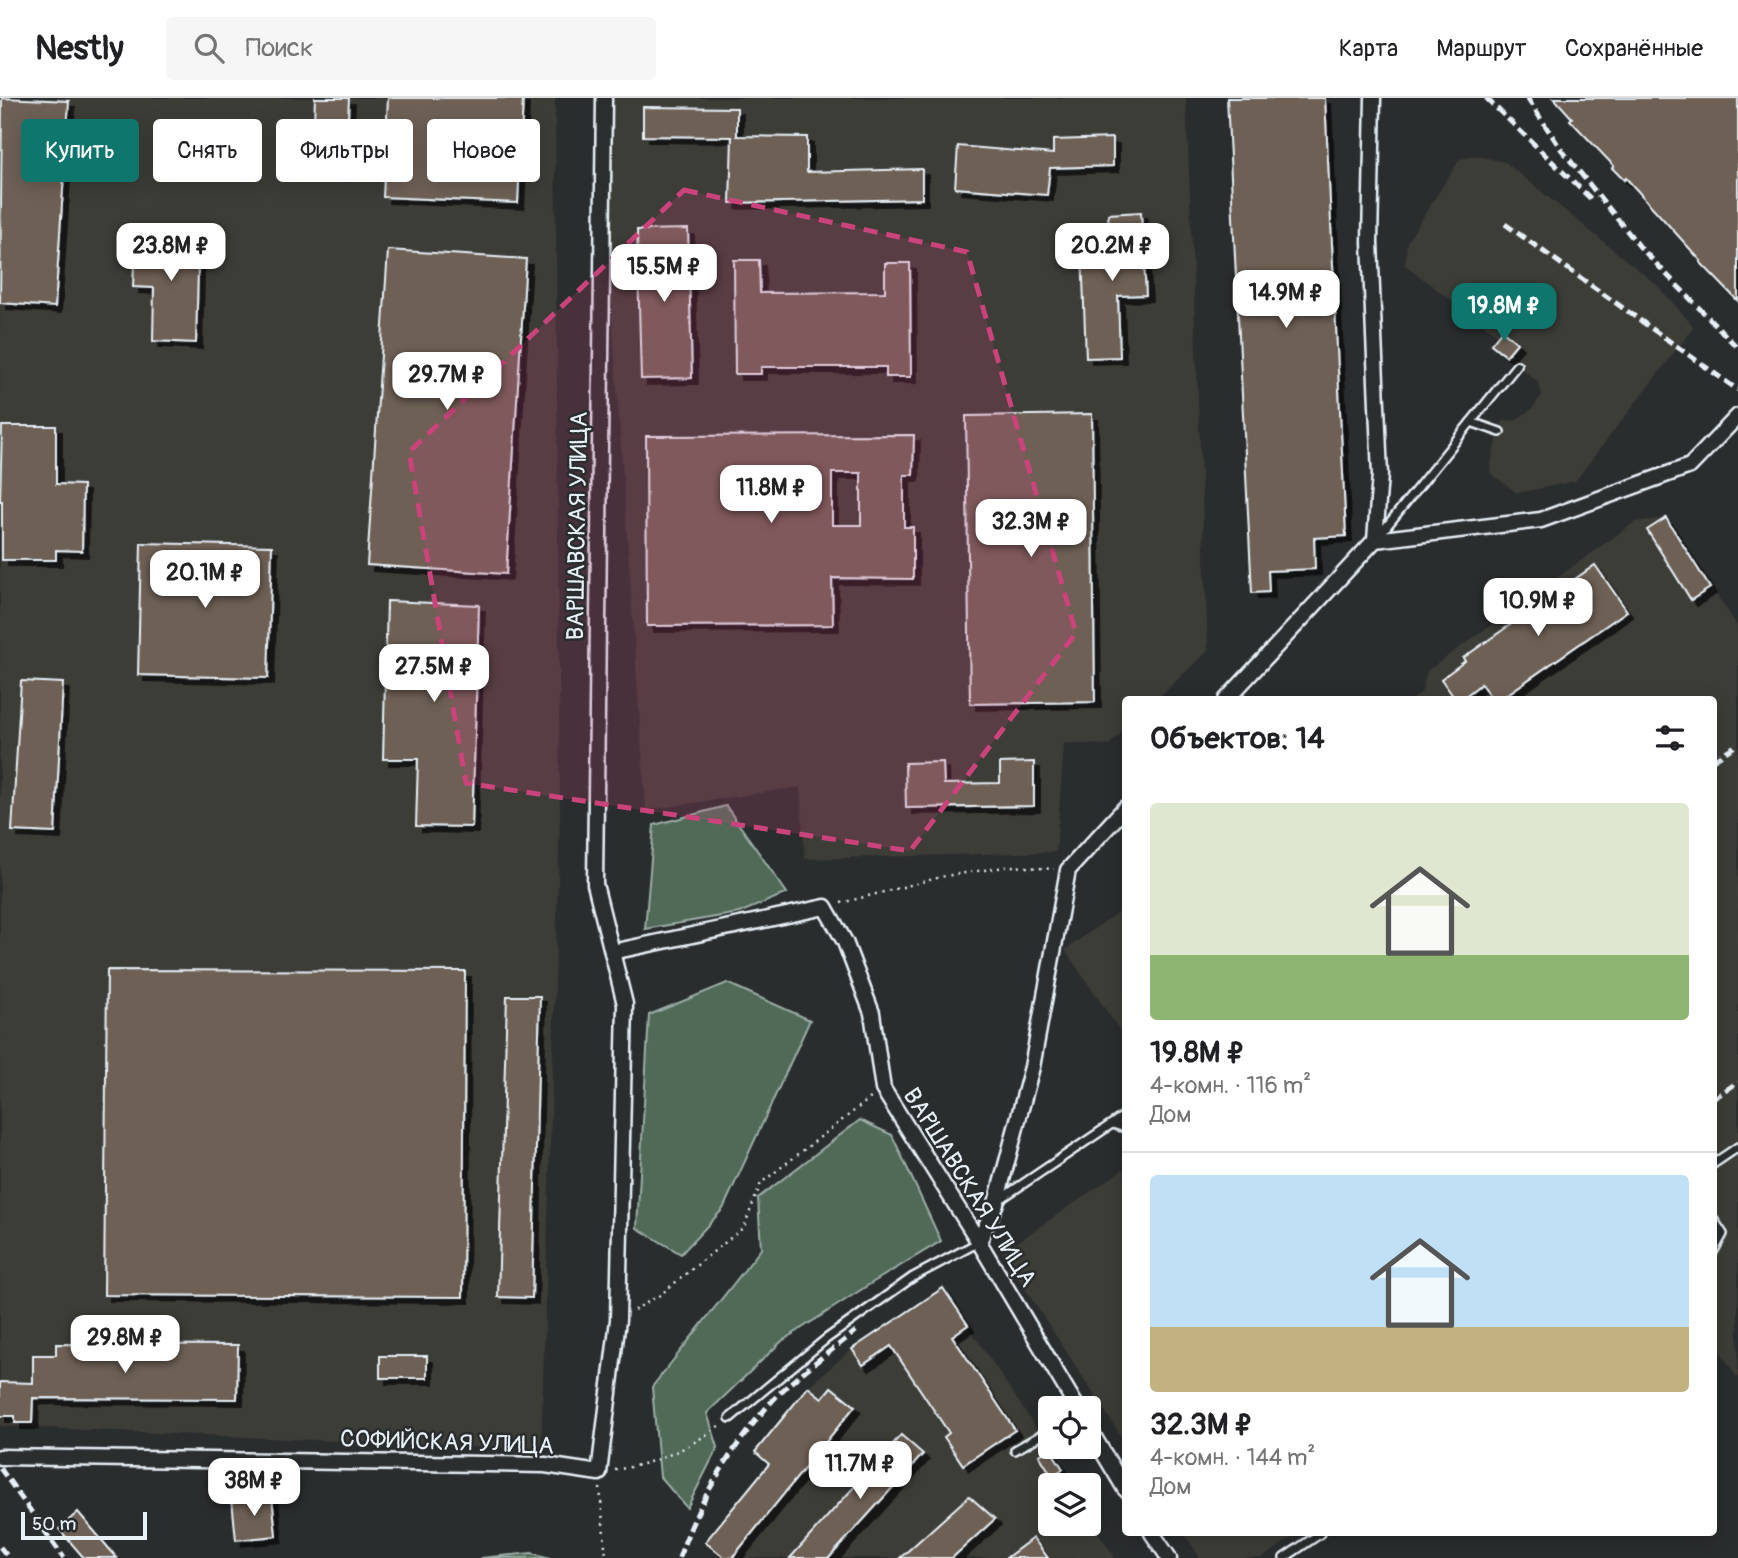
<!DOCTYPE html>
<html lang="ru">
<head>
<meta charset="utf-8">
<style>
	:root { --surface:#fff; --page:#f6f6f6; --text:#202124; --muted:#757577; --line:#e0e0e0; --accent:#0f766e }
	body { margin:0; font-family:Pangolin,sans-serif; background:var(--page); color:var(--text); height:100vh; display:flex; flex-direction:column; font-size:26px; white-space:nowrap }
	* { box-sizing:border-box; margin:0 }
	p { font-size:23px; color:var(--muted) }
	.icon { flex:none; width:38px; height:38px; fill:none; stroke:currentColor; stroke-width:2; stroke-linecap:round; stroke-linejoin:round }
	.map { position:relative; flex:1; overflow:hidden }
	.side { position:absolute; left:1122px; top:598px; width:595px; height:840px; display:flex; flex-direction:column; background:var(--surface); border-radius:7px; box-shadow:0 4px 18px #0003 }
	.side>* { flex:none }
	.guide { position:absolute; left:21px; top:21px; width:665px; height:63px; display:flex; gap:14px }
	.controls { position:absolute; left:1038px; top:1298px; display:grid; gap:14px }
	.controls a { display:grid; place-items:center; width:63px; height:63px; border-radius:7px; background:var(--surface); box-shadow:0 4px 18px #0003; font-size:35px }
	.scale { position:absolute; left:21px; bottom:18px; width:126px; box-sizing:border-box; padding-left:7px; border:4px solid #e8f1f8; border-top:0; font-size:19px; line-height:24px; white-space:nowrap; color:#e8f1f8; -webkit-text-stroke:5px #2a2d2e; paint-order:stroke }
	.price { position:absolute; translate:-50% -60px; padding:0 16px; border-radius:14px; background:#fff; color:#222; font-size:23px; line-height:46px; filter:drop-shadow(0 2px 4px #0008) }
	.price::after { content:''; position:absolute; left:50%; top:42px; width:21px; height:16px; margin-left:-10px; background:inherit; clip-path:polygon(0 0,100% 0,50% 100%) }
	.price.selected { background:var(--accent); color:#fff }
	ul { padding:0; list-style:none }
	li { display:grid; align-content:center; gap:14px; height:371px; padding:0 28px }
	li+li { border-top:2px solid var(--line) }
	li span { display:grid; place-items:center; height:217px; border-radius:7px; color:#555 }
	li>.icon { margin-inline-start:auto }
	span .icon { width:126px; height:126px; fill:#fffc; stroke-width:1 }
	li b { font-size:30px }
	h2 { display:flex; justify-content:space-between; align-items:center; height:84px; padding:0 28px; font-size:30px }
	.tag { padding:0 24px; border-radius:7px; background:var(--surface); box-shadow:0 4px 18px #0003; font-size:24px; line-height:63px }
	.tag.selected { background:var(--accent); color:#fff }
	header { display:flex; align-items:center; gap:42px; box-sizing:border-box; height:98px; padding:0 35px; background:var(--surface); border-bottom:2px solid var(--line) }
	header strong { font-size:33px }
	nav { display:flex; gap:38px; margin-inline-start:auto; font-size:24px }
	.search { width:490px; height:63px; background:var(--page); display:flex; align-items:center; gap:18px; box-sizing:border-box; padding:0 24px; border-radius:7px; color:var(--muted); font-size:26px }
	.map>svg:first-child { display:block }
	.built { fill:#3e3c39 }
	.green { fill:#516a58; stroke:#9caea8; stroke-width:2 }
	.building { fill:#6e6054; stroke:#e8f1f8; stroke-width:2; fill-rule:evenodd; filter:url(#shadow) }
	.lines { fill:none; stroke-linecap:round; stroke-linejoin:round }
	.service-casing { stroke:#e8f1f8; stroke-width:12 }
	.minor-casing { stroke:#e8f1f8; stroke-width:19 }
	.path { stroke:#e8f1f8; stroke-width:2.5; stroke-dasharray:2 5; stroke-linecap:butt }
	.service { stroke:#2a2d2e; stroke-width:7 }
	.minor { stroke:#2a2d2e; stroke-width:14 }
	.rail { stroke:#e8f1f8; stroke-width:5; stroke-dasharray:10 5; stroke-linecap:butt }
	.marked { fill:#ca437a; fill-opacity:0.2; stroke:#ca437a; stroke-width:5; stroke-dasharray:14 9; stroke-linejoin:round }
	.labels { text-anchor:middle; stroke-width:5; stroke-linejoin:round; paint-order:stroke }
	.street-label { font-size:24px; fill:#e8f1f8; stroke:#2a2d2e }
</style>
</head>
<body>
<header>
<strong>Nestly</strong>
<div class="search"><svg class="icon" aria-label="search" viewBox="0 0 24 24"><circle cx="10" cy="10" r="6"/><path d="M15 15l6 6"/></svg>Поиск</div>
<nav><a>Карта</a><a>Маршрут</a><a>Сохранённые</a></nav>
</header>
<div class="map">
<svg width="1738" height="1460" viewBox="0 0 1738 1460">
	<defs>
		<filter id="shadow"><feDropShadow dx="6" dy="6" stdDeviation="0" flood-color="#0009"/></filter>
	</defs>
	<rect width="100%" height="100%" fill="#2a2d2e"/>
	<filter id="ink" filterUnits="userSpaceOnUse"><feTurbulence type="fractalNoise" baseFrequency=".0143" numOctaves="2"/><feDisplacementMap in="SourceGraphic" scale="14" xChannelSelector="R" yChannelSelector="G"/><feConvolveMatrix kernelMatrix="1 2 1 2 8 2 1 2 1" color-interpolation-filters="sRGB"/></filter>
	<g filter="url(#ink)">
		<!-- built -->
		<g class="built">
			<path d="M0,0H555L560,717L541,1352L0,1328Z"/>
			<path d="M597,0H1186L1208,553L1156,602H1125V631L1109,647L1064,645L1056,754L805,761L800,689L646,712Z"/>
			<path d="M1477,58L1505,64L1657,187L1694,229L1575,383L1517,395L1490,375L1492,359L1503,323L1516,322L1532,311L1542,297L1538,284L1491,246L1497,237L1405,167L1407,144L1460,61Z"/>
			<path d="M1666,420L1738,529V1281L1713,1242V602H1411L1421,595L1427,573L1635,424Z"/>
			<path d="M1125,809V940L1065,852Z"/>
			<path d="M1125,1070V1344L1002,1155Z"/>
			<path d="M943,1190L1063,1371L1058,1375L1067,1388H1050V1426H1088L1089,1421L1115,1460H725L705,1444L769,1366L755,1354L808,1289L852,1251Z"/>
			<path d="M1184,1435H1299L1262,1460H1200Z"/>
		</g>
		<!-- green -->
		<g class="green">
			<path d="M726,708L787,795L739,815L645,831L654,727Z"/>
			<path d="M727,885L810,922L723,1111L681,1156L637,1130L649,917Z"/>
			<path d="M860,1022L892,1037L941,1143L870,1186L782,1243L707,1315L718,1349L687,1410L660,1379L652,1289L761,1151L758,1100Z"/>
			<path d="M532,1455L550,1460H481Z"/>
		</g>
		<!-- building -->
		<g class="building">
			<path d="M2,0L69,3L55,209L0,205Z"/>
			<path d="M315,0H349L345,77L312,75Z"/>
			<path d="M388,0H523L518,105L383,99Z"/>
			<path d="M1227,0H1325L1346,438L1314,440L1315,471L1268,473L1269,494L1252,495Z"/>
			<path d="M1554,0H1738V203L1700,164L1701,163L1626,80L1624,82L1612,70L1614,68L1570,22L1572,20Z"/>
			<path d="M643,9L737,10V38L807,39V74L922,71V101L730,105L732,39L643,38Z"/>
			<path d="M1113,40V68L1050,70L1047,97L955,90L958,48L1053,56V42Z"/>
			<path d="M1141,114L1146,197L1118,198L1120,259L1086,260L1082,153L1110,152L1108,116Z"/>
			<path d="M688,131L692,280L641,281L637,132Z"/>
			<path d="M156,133L199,134L196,245L153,243L154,190L133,189L135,144L156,145Z"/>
			<path d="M388,152L526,161L506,476L367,467Z"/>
			<path d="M734,162H759L760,195L885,194V165H910L911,279H886V269H761V276H735Z"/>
			<path d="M1502,232L1517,245L1506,258L1491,246Z"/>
			<path d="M1092,316L1095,604L970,606L966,318Z"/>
			<path d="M2,328H56V386L83,387L82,453L56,452V462H2V403H0Z"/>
			<path d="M914,337L913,377H904V429H913V481L832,480L833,527L647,528L646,338ZM832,375H861V427H832Z"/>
			<path d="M1666,420L1710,490L1691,502L1647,432Z"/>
			<path d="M141,445L272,448L268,580L138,577Z"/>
			<path d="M1595,467L1627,513L1499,602H1493L1481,586L1460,602H1456L1441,581L1465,563L1463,560Z"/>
			<path d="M387,503L479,507L472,729L416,728L418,661H383Z"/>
			<path d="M21,583L63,585L55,735L12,733Z"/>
			<path d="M943,664L944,686L1000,685V665L1034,664V708L906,710L905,665Z"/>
			<path d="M107,872L465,873L463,1199L104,1197Z"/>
			<path d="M507,898H540L532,1200L498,1199Z"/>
			<path d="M943,1190L968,1227L952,1238L1015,1332L963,1367L944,1339L949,1335L891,1248L863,1267L852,1251Z"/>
			<path d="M56,1246L238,1247L237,1301L33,1300L32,1325H15V1318H0V1284L33,1285V1257H56Z"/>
			<rect x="380" y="1258" width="47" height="22"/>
			<path d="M808,1289L822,1300L831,1289L855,1308L732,1460H725L705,1444L769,1366L755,1354Z"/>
			<path d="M901,1337L923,1356L829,1460H790Z"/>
			<path d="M1050,1351L1063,1371L1052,1378L1039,1357Z"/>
			<path d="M272,1398L276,1438L236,1442L232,1402Z"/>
			<path d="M969,1398L995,1421L952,1460H900Z"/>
			<path d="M78,1414L117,1460H84L59,1431Z"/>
			<path d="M1033,1440L1048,1460H1006Z"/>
		</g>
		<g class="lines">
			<!-- service casing -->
			<g class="service-casing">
				<g id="service">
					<path d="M1471,324L1500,334"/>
					<path d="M1378,439L1517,267"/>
					<path d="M1113,1026L1125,1030"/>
					<path d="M1713,1066L1738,1049"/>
					<path d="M999,1102L1125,1017"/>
					<path d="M1713,1121L1723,1136L1713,1154"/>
					<path d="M730,1320L826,1241L913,1179L979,1144"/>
					<path d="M1015,1352L1050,1332"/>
					<path d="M1284,1460L1321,1435"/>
				</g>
			</g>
			<!-- minor casing -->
			<g class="minor-casing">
				<g id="minor">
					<path d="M1373,0L1370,144L1380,377L1375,442"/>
					<path d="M1226,602L1375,442L1541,422L1690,368L1738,318"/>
					<path d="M612,854L825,809L845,844L872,915L883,991L979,1144L1078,1311"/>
					<path d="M979,1144L996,1105L1032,969L1068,772L1125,710"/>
					<path d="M1088,1329L1125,1391"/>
					<path d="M0,1359L545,1367L599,1375L618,1222L625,906L595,786L604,0"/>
					<path d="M1152,1435L1169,1460"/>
				</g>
			</g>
			<!-- path -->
			<g class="path">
				<path d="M841,805L945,778L1011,768L1054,771"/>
				<path d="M634,1212L660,1197L744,1129L761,1085L872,999"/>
				<path d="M615,1372C656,1365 687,1352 720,1327"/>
				<path d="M600,1390L606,1460"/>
			</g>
			<!-- service -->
			<use href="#service" class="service"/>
			<!-- minor -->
			<use href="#minor" class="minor"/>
			<!-- rail -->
			<g class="rail">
				<path d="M1486,0L1592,102"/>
				<path d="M1527,0L1561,51L1640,149L1738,250"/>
				<path d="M1505,126L1738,292"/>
				<path d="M1713,662L1738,646"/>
				<path d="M1713,1001L1738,984"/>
				<path d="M0,1370L64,1460"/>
				<path d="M0,1449L9,1460"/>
				<path d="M679,1460C698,1403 733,1347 773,1302C797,1276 829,1255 856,1233"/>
			</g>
		</g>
	</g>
	<!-- marked area -->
	<path class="marked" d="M684,92L967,154L1076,535L910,753L466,685L409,354Z"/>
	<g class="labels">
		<!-- street labels -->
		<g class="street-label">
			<text transform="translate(577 428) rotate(-89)" y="8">ВАРШАВСКАЯ УЛИЦА</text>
			<text transform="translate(970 1089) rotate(58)" y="8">ВАРШАВСКАЯ УЛИЦА</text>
			<text transform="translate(447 1344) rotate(2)" y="8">СОФИЙСКАЯ УЛИЦА</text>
		</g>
	</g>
</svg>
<div class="controls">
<a><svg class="icon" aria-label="locate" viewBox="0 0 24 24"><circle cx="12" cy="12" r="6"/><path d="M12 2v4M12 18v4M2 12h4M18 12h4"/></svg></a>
<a><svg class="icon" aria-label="layers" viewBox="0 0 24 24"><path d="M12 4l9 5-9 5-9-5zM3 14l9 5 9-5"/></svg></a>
</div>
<div class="scale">50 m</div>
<b class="price" style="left:171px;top:185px">23.8M ₽</b>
<b class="price" style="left:1112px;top:185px">20.2M ₽</b>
<b class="price" style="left:664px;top:206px">15.5M ₽</b>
<b class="price" style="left:1286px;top:232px">14.9M ₽</b>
<b class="price selected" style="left:1504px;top:245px">19.8M ₽</b>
<b class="price" style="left:447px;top:314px">29.7M ₽</b>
<b class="price" style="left:771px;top:427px">11.8M ₽</b>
<b class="price" style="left:1031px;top:461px">32.3M ₽</b>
<b class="price" style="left:205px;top:512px">20.1M ₽</b>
<b class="price" style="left:1538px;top:540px">10.9M ₽</b>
<b class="price" style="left:434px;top:606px">27.5M ₽</b>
<b class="price" style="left:125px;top:1277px">29.8M ₽</b>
<b class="price" style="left:860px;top:1403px">11.7M ₽</b>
<b class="price" style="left:254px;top:1420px">38M ₽</b>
<div class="guide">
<a class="tag selected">Купить</a>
<a class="tag">Снять</a>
<a class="tag">Фильтры</a>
<a class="tag">Новое</a>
</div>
<section class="side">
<h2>Объектов: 14<svg class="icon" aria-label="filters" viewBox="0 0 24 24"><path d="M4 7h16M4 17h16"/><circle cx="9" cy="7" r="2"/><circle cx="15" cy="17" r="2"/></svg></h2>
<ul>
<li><span style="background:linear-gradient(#dfe7d0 70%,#8fb573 0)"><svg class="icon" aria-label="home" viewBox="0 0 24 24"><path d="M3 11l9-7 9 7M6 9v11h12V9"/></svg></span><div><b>19.8M ₽</b><p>4-комн. · 116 m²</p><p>Дом</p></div></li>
<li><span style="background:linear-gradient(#bfe0f5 70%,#c2b280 0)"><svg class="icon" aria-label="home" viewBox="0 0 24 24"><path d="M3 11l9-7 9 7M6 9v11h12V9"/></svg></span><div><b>32.3M ₽</b><p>4-комн. · 144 m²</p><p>Дом</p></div></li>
</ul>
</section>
</div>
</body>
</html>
